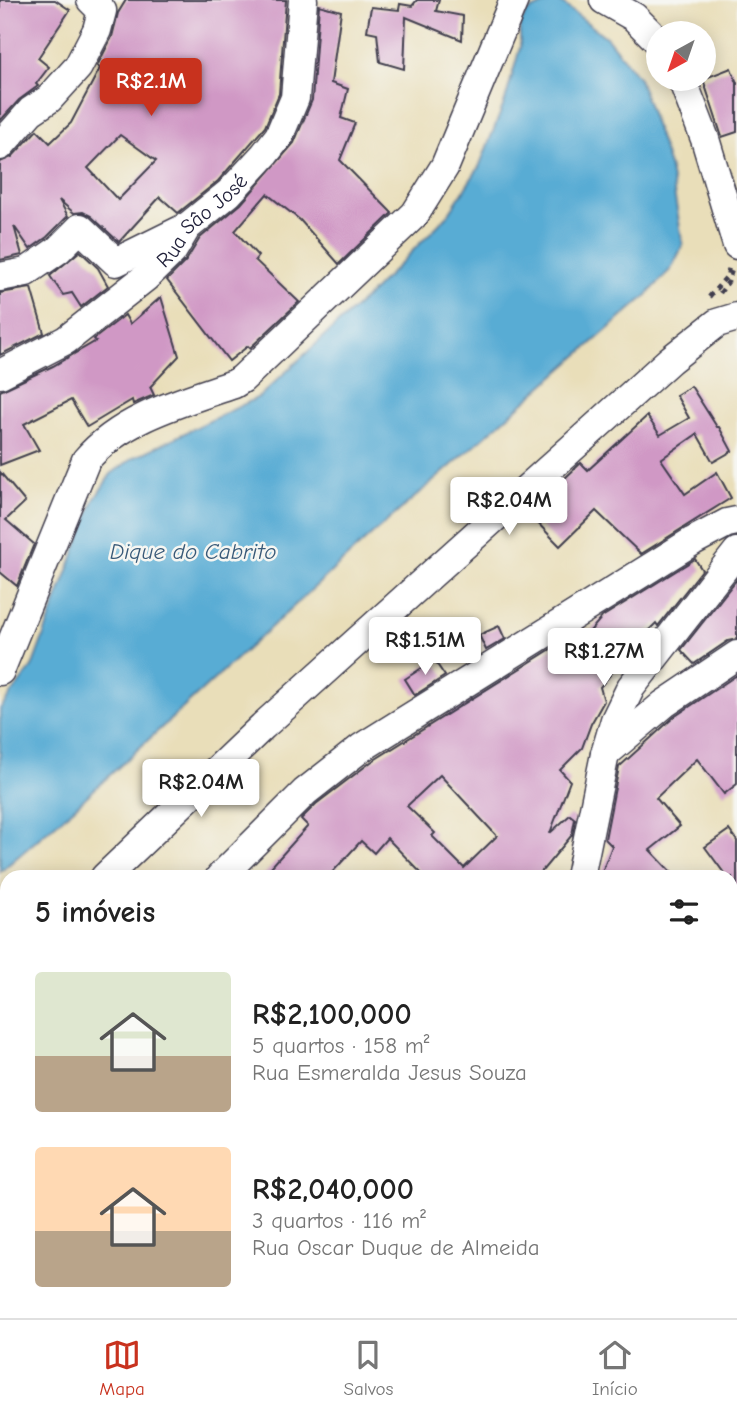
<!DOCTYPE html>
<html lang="pt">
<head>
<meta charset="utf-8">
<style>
	:root { --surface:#fff; --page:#f6f6f6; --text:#222; --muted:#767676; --line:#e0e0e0; --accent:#c8321e }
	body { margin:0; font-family:"Comic Neue",sans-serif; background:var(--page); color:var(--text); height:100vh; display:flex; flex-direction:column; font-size:26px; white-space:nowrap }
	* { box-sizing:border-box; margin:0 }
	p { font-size:23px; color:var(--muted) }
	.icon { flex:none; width:38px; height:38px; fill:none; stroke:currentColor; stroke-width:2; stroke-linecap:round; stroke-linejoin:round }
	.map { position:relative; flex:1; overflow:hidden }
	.sheet { position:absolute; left:0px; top:870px; width:738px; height:450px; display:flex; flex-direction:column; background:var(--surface); border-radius:21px 21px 0 0; box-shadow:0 4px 18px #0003 }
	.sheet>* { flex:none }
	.needle { width:46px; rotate:220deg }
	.buttons { position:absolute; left:646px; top:21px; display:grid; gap:14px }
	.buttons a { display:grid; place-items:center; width:70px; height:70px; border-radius:50%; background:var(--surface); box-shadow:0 4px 18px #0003; font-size:35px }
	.price { position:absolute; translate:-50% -60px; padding:0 16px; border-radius:7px; background:#fff; color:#222; font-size:23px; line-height:46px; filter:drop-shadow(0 2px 4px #0008) }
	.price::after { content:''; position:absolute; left:50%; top:42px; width:21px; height:16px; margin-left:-10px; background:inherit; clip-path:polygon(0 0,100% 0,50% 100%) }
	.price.on { background:var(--accent); color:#fff }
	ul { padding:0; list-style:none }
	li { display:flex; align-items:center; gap:21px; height:175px; padding:0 35px }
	li span { display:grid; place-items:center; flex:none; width:196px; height:140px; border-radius:7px; color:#555 }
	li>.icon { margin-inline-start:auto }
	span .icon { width:84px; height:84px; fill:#fffc; stroke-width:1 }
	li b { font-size:30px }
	h2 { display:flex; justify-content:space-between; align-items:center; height:84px; padding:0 35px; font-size:30px }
	.menu { display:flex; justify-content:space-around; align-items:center; height:98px; border-top:2px solid var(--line); background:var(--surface); font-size:19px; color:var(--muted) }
	.menu a { display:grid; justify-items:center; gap:4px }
	.menu .on { color:var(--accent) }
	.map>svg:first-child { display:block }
	.water { fill:#58acd4; stroke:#3d6788; stroke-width:2 }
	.building { fill:#d098c5; fill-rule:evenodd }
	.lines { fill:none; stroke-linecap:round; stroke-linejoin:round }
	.minor-casing { stroke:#403e4e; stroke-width:31 }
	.path { stroke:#403e4e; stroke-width:4.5; stroke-dasharray:5 5; stroke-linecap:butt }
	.minor { stroke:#fff; stroke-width:28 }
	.labels { text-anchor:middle; stroke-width:5; stroke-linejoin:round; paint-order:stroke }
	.street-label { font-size:21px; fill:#22223b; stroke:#f6f6f2 }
	.water-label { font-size:23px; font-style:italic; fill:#385978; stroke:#f6f6f2 }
</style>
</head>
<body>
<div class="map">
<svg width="737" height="1318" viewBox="0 0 737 1318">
	<rect width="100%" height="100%" fill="#f6f6f2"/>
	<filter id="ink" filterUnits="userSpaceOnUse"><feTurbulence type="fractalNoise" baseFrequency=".0143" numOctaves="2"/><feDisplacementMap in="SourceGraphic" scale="14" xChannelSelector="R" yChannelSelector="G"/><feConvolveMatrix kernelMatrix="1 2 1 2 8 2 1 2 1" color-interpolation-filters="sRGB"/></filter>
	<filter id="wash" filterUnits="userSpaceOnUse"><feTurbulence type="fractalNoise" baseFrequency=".00686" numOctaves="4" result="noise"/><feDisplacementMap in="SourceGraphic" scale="28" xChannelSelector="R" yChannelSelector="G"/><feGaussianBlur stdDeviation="1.57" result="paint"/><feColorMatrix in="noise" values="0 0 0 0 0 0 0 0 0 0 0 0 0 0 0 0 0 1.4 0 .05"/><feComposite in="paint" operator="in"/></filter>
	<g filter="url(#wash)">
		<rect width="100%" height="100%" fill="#e9deb9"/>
		<!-- water -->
		<path class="water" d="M554,0H558L607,38L639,78L670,169L683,245L671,269L646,296L368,538L74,808L0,872V709L32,667L94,500L111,474L133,458L259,397L370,294L447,216L479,167L505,101L520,47V24L527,12Z"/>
		<g id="blocks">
			<!-- building -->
			<g class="building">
				<path d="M0,0H55L70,10L38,58L49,67L36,84L38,86L19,100L0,121Z"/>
				<path d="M126,0H286L279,94L265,127L218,181L178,213L160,197L119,242L91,216L83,212L74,213L59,200L68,216L47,237L30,249L14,226L22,255L0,260V162L12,157L37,130L50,143L71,123L100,68L97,66L112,37L118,13ZM120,135L156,161L118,200L88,168Z"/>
				<path d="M417,0H439L436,11L463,16L462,40L406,17L404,69L380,62L377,33L367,31L371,7L399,10L400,4L412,6Z"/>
				<path d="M319,5L341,11L331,83L348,89L341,118L355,123L340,160L392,213L339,264L300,220L267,194L235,231L258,256L255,260L299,302L250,348L248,346L229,361L167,280L186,261L200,238L241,204L294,143L312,100Z"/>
				<path d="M731,68L737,83V132L722,137L703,79Z"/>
				<path d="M80,251L98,268L108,286L81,307L72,293L63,295L50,276Z"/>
				<path d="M31,288L44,333L0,355V293Z"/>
				<path d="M161,297L179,356L150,387L154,395L133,404L132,400L87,427L71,400L24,424L39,450L0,465V391L53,366L96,341L94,339L125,315L130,324Z"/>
				<path d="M691,386L717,427H719L732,451L713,462L697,434L661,459L685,494L717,472L731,498L641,554L596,511L560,546L528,513L581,463L588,470L647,416L660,435L689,418L676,395Z"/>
				<path d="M0,472L25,502L6,520L34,544L17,586L0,572Z"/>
				<path d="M695,559L702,570L658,626L656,623L636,643L600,687L604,701L591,724L582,748L560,770L570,781L550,833L570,815L575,819L572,835L537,877H425L387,838L374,853L361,841L328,877H262L308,826L301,819L316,804L371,762L575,634L580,643L602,617ZM440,775L497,836L464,868L432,836L435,833L407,806Z"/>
				<path d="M737,579V639L728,641L694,664L681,650Z"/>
				<path d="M499,626L505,639L486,650L479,635Z"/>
				<path d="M434,660L445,676L415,695L405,679Z"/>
				<path d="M737,675V784L724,794L697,759L656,798L680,826L650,850L676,877H600L612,846L605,839L619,767L674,717Z"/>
				<path d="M729,830L737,841V890L732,884V877H727L705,847Z"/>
			</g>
		</g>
	</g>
	<g filter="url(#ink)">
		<use href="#blocks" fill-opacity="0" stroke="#403e4e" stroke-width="2"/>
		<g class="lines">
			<!-- minor casing -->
			<g class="minor-casing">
				<g id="minor">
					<path d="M604,0L634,17L658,41"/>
					<path d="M682,79L705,139L737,245"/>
					<path d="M0,146L31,111L49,99L78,67L97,30L102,11L91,0"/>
					<path d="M0,277L26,272L58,250L80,228L116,262L185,228"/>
					<path id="s1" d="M0,374L66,340L146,277L172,252L187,227L229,193L264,155L279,136L295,98L303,0"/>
					<path d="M0,671L86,460C123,417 182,402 234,384L242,379L415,214L445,166L514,0"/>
					<path d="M605,754L664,704L737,655"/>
					<path d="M105,877L263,726L670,360L717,323L737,317"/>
					<path d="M220,877L305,792L361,748L693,541L727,523L737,521"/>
					<path d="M580,877L605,754L615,720L631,687L737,552"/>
					<path d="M732,910L737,906"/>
					<path d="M0,978L7,971"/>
					<path d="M0,1118L7,1105"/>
					<path d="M732,1162L737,1163"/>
					<path d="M732,1216L737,1209"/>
					<path d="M179,1318L180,1312"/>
					<path d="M502,1318L504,1312"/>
					<path d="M697,1318L698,1312"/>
				</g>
			</g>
			<!-- path -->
			<g class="path">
				<path d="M720,293L728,282L732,270"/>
				<path d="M709,297L727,276L729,267"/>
				<path d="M0,944L7,937"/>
			</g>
			<!-- minor -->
			<use href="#minor" class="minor"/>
		</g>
	</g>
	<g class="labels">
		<!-- street labels -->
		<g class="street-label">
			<text dy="7" stroke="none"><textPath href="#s1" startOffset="256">Rua Sâo José</textPath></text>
		</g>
		<!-- water labels -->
		<g class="water-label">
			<text x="193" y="559">Dique do Cabrito</text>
		</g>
	</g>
</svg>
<div class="buttons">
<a><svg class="needle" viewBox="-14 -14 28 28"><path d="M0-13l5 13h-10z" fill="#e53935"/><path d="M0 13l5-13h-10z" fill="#767676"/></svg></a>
</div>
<b class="price on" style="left:151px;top:118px">R$2.1M</b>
<b class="price" style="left:509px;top:537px">R$2.04M</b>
<b class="price" style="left:425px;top:677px">R$1.51M</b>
<b class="price" style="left:604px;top:688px">R$1.27M</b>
<b class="price" style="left:201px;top:819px">R$2.04M</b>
<section class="sheet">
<h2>5 imóveis<svg class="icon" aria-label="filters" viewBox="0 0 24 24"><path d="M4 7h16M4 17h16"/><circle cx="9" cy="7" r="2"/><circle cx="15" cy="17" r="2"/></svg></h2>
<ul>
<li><span style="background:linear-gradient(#dfe7d0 60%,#b9a48a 0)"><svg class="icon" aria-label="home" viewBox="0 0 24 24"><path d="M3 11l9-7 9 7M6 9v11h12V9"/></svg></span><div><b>R$2,100,000</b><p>5 quartos · 158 m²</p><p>Rua Esmeralda Jesus Souza</p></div></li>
<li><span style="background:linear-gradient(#ffd9b3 60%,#b9a48a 0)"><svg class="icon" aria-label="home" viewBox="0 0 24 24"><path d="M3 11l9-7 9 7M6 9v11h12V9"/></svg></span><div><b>R$2,040,000</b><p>3 quartos · 116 m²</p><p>Rua Oscar Duque de Almeida</p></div></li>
</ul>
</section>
</div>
<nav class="menu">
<a class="on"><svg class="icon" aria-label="map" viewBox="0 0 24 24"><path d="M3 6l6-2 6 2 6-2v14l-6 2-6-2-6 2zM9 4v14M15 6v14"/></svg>Mapa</a>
<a><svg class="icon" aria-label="saved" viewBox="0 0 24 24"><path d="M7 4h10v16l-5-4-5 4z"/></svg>Salvos</a>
<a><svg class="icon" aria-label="home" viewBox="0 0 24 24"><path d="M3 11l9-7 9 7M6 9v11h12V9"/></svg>Início</a>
</nav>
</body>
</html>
